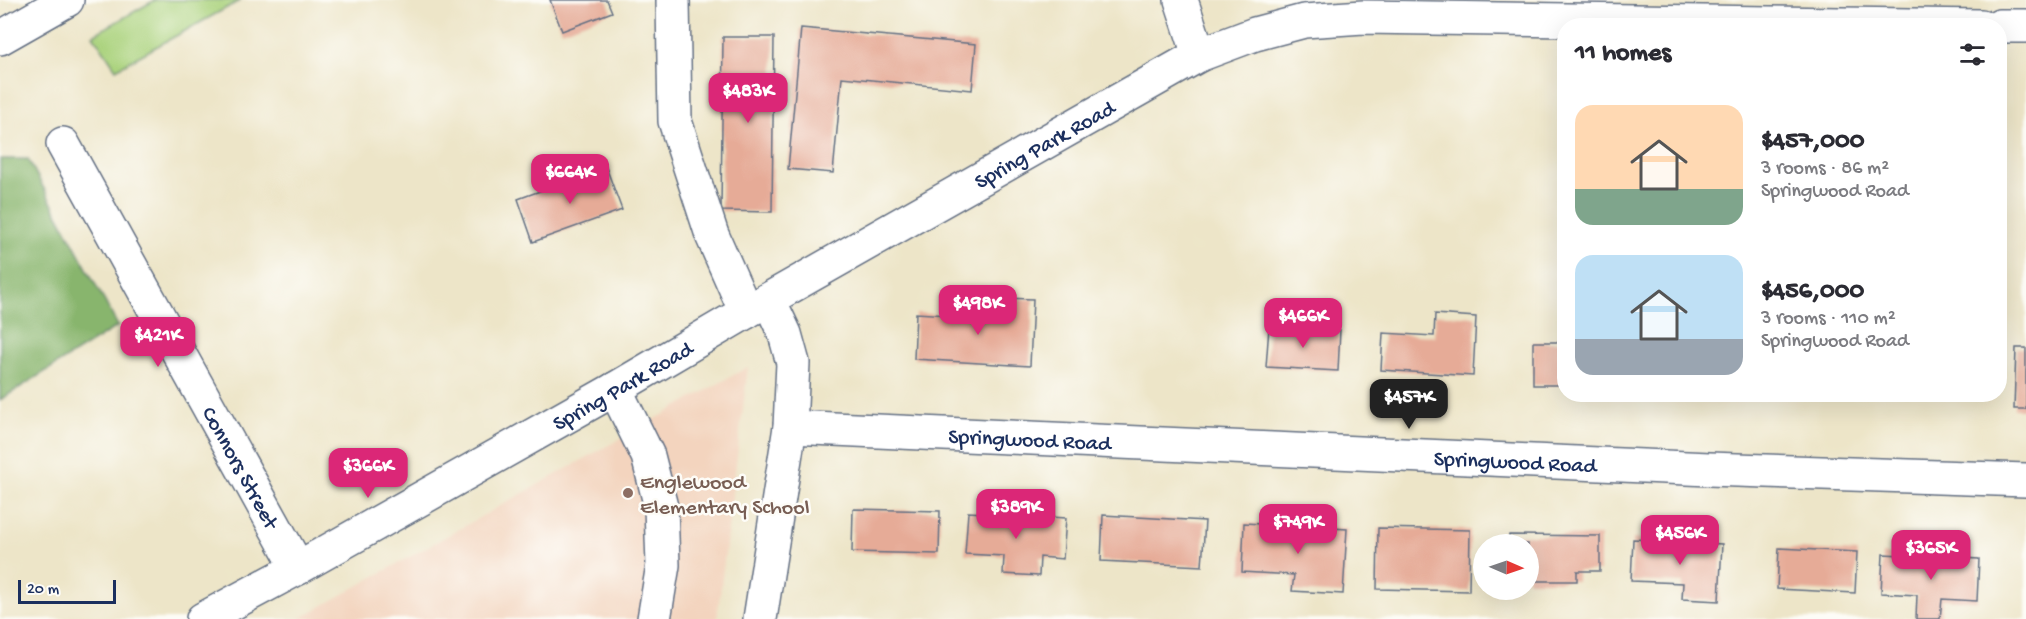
<!DOCTYPE html>
<html lang="en">
<head>
<meta charset="utf-8">
<style>
	:root { --surface:#fff; --page:#f7f7f7; --text:#2b2b33; --muted:#7c7c81; --accent:#db2777 }
	body { margin:0; font-family:"Gochi Hand",sans-serif; background:var(--page); color:var(--text); height:100vh; display:flex; flex-direction:column; font-size:22px; white-space:nowrap }
	* { box-sizing:border-box; margin:0 }
	p { font-size:20px; color:var(--muted) }
	.icon { flex:none; width:33px; height:33px; fill:none; stroke:currentColor; stroke-width:2; stroke-linecap:round; stroke-linejoin:round }
	.map { position:relative; flex:1; overflow:hidden }
	.panel { position:absolute; left:1557px; top:18px; width:450px; height:384px; display:flex; flex-direction:column; background:var(--surface); border-radius:24px; box-shadow:0 6px 24px #0002 }
	.panel>* { flex:none }
	.needle { width:39px; rotate:92deg }
	.buttons { position:absolute; left:1473px; top:534px; display:grid; gap:12px }
	.buttons a { display:grid; place-items:center; width:66px; height:66px; border-radius:50%; background:var(--surface); box-shadow:0 6px 24px #0002; font-size:30px }
	.scale { position:absolute; left:18px; bottom:15px; width:98px; box-sizing:border-box; padding-left:6px; border:3px solid #1b2f5e; border-top:0; font-size:16px; line-height:21px; white-space:nowrap; color:#1b2f5e; -webkit-text-stroke:4px #fdfcf7; paint-order:stroke }
	.price { position:absolute; translate:-50% -51px; padding:0 14px; border-radius:12px; background:var(--accent); color:#fff; font-size:20px; line-height:39px; filter:drop-shadow(0 2px 3px #0008) }
	.price::after { content:''; position:absolute; left:50%; top:36px; width:18px; height:14px; margin-left:-9px; background:inherit; clip-path:polygon(0 0,100% 0,50% 100%) }
	.price.current { background:#222; color:#fff }
	ul { padding:0; list-style:none }
	li { display:flex; align-items:center; gap:18px; height:150px; padding:0 18px }
	li span { display:grid; place-items:center; flex:none; width:168px; height:120px; border-radius:18px; color:#555 }
	li>.icon { margin-inline-start:auto }
	span .icon { width:72px; height:72px; fill:#fffc; stroke-width:1 }
	li b { font-size:26px }
	h2 { display:flex; justify-content:space-between; align-items:center; height:72px; padding:0 18px; font-size:26px }
	.map>svg:first-child { display:block }
	.built { fill:#f3d4be }
	.green { fill:#abd37e; stroke:#63816e; stroke-width:1.5 }
	.forest { fill:#88b56d; stroke:#527266; stroke-width:1.5 }
	.building { fill:#e6ab97 }
	.lines { fill:none; stroke-linecap:round; stroke-linejoin:round }
	.minor-casing { stroke:#646f83; stroke-width:36 }
	.major-casing { stroke:#646f83; stroke-width:36 }
	.highway-casing { stroke:#646f83; stroke-width:36 }
	.minor { stroke:#fff; stroke-width:33 }
	.major { stroke:#fff; stroke-width:33 }
	.highway { stroke:#fff; stroke-width:33 }
	.education-dot { fill:#8d6e63; stroke:#fdfcf7; stroke-width:2 }
	.labels { text-anchor:middle; stroke-width:5; stroke-linejoin:round; paint-order:stroke }
	.street-label { font-size:22px; fill:#1b2f5e; stroke:#fdfcf7 }
	.education-label { font-size:22px; fill:#785e54; stroke:#fdfcf7; text-anchor:start }
</style>
</head>
<body>
<div class="map">
<svg width="2026" height="619" viewBox="0 0 2026 619">
	<rect width="100%" height="100%" fill="#fdfcf7"/>
	<filter id="ink" filterUnits="userSpaceOnUse"><feTurbulence type="fractalNoise" baseFrequency=".0167" numOctaves="2"/><feDisplacementMap in="SourceGraphic" scale="12" xChannelSelector="R" yChannelSelector="G"/><feConvolveMatrix kernelMatrix="1 2 1 2 8 2 1 2 1" color-interpolation-filters="sRGB"/></filter>
	<filter id="wash" filterUnits="userSpaceOnUse"><feTurbulence type="fractalNoise" baseFrequency=".008" numOctaves="4" result="noise"/><feDisplacementMap in="SourceGraphic" scale="24" xChannelSelector="R" yChannelSelector="G"/><feGaussianBlur stdDeviation="1.35" result="paint"/><feColorMatrix in="noise" values="0 0 0 0 0 0 0 0 0 0 0 0 0 0 0 0 0 1.4 0 .05"/><feComposite in="paint" operator="in"/></filter>
	<g filter="url(#wash)">
		<rect width="100%" height="100%" fill="#ede5c8"/>
		<!-- built -->
		<path class="built" d="M748,367L717,619H299Z"/>
		<!-- green -->
		<path class="green" d="M155,0H241L116,69L93,35Z"/>
		<!-- forest -->
		<path class="forest" d="M0,159H28L118,326L0,400Z"/>
		<g id="blocks">
			<!-- building -->
			<g class="building">
				<path d="M550,0H607L612,12L562,31Z"/>
				<path d="M801,28L976,44L972,90L842,77L833,173L788,169Z"/>
				<path d="M723,37H774L772,212L721,211Z"/>
				<path d="M606,167L622,210L533,242L518,199Z"/>
				<path d="M998,298L1033,299L1030,366L914,359L916,313L997,318Z"/>
				<path d="M1435,314L1476,317L1473,376L1381,370L1383,333L1434,336Z"/>
				<path d="M1269,327L1340,330L1338,371L1266,367Z"/>
				<rect x="1533" y="342" width="31" height="43"/>
				<path d="M2016,348H2026V409H2014Z"/>
				<path d="M853,509L940,511L939,554L852,552Z"/>
				<path d="M968,512L1066,518L1063,559L1040,557L1039,576L1003,574L1004,556L965,554Z"/>
				<path d="M1103,515L1205,521L1202,566L1101,561Z"/>
				<path d="M1244,523L1347,529L1343,594L1292,591L1294,575L1242,572Z"/>
				<path d="M1378,528L1470,530L1469,591L1377,589Z"/>
				<path d="M1509,535L1600,536V571H1577V581H1528V544H1508Z"/>
				<path d="M1633,539L1722,544L1719,601L1682,599L1683,583L1631,581Z"/>
				<path d="M1779,548L1857,552L1855,593L1777,589Z"/>
				<path d="M1883,554L1979,559L1977,601L1942,599L1940,619H1916L1917,595L1881,593Z"/>
			</g>
		</g>
	</g>
	<g filter="url(#ink)">
		<use href="#blocks" fill-opacity="0" stroke="#646f83" stroke-width="1.5"/>
		<g class="lines">
			<!-- minor casing -->
			<g class="minor-casing">
				<g id="minor">
					<path d="M673,0L675,121L712,235L746,312"/>
					<path d="M1181,0L1199,55"/>
					<path id="s1" d="M63,144L298,568"/>
					<path d="M615,389L648,456L661,507L663,565L654,619"/>
					<path id="s2" d="M790,427L1709,469L2026,480"/>
					<path d="M760,619L790,427L793,363L785,334L769,300"/>
				</g>
			</g>
			<!-- major casing -->
			<g class="major-casing">
				<g id="major">
					<path d="M2000,26H2026"/>
					<path id="s3" d="M203,619L298,568L615,389L746,312L1199,55L1255,34L1304,21L1363,17L1981,26"/>
				</g>
			</g>
			<!-- highway casing -->
			<g class="highway-casing">
				<path id="highway" d="M0,38L67,0"/>
			</g>
			<!-- minor -->
			<use href="#minor" class="minor"/>
			<!-- major -->
			<use href="#major" class="major"/>
			<!-- highway -->
			<use href="#highway" class="highway"/>
		</g>
	</g>
	<!-- markers -->
	<circle class="education-dot" cx="628" cy="493" r="6"/>
	<g class="labels">
		<!-- street labels -->
		<g class="street-label">
			<text dy="8" stroke="none"><textPath href="#s3" startOffset="966">Spring Park Road</textPath></text>
			<text dy="8" stroke="none"><textPath href="#s3" startOffset="480">Spring Park Road</textPath></text>
			<text dy="8" stroke="none"><textPath href="#s2" startOffset="240">Springwood Road</textPath></text>
			<text dy="8" stroke="none"><textPath href="#s2" startOffset="726">Springwood Road</textPath></text>
			<text dy="8" stroke="none"><textPath href="#s1" startOffset="369">Connors Street</textPath></text>
		</g>
		<!-- education labels -->
		<g class="education-label">
			<text x="640" y="488">Englewood<tspan x="640" dy="25">Elementary School</tspan></text>
		</g>
	</g>
</svg>
<div class="buttons">
<a><svg class="needle" viewBox="-14 -14 28 28"><path d="M0-13l5 13h-10z" fill="#e53935"/><path d="M0 13l5-13h-10z" fill="#7c7c81"/></svg></a>
</div>
<div class="scale">20 m</div>
<b class="price" style="left:748px;top:124px">$483K</b>
<b class="price" style="left:570px;top:205px">$664K</b>
<b class="price" style="left:978px;top:336px">$498K</b>
<b class="price" style="left:1303px;top:349px">$466K</b>
<b class="price" style="left:158px;top:368px">$421K</b>
<b class="price current" style="left:1409px;top:430px">$457K</b>
<b class="price" style="left:368px;top:499px">$366K</b>
<b class="price" style="left:1016px;top:540px">$389K</b>
<b class="price" style="left:1298px;top:555px">$749K</b>
<b class="price" style="left:1680px;top:566px">$456K</b>
<b class="price" style="left:1931px;top:581px">$365K</b>
<section class="panel">
<h2>11 homes<svg class="icon" aria-label="filters" viewBox="0 0 24 24"><path d="M4 7h16M4 17h16"/><circle cx="9" cy="7" r="2"/><circle cx="15" cy="17" r="2"/></svg></h2>
<ul>
<li><span style="background:linear-gradient(#ffd9b3 70%,#7fa58c 0)"><svg class="icon" aria-label="home" viewBox="0 0 24 24"><path d="M3 11l9-7 9 7M6 9v11h12V9"/></svg></span><div><b>$457,000</b><p>3 rooms · 86 m²</p><p>Springwood Road</p></div></li>
<li><span style="background:linear-gradient(#bfe0f5 70%,#9aa5b1 0)"><svg class="icon" aria-label="home" viewBox="0 0 24 24"><path d="M3 11l9-7 9 7M6 9v11h12V9"/></svg></span><div><b>$456,000</b><p>3 rooms · 110 m²</p><p>Springwood Road</p></div></li>
</ul>
</section>
</div>
</body>
</html>
